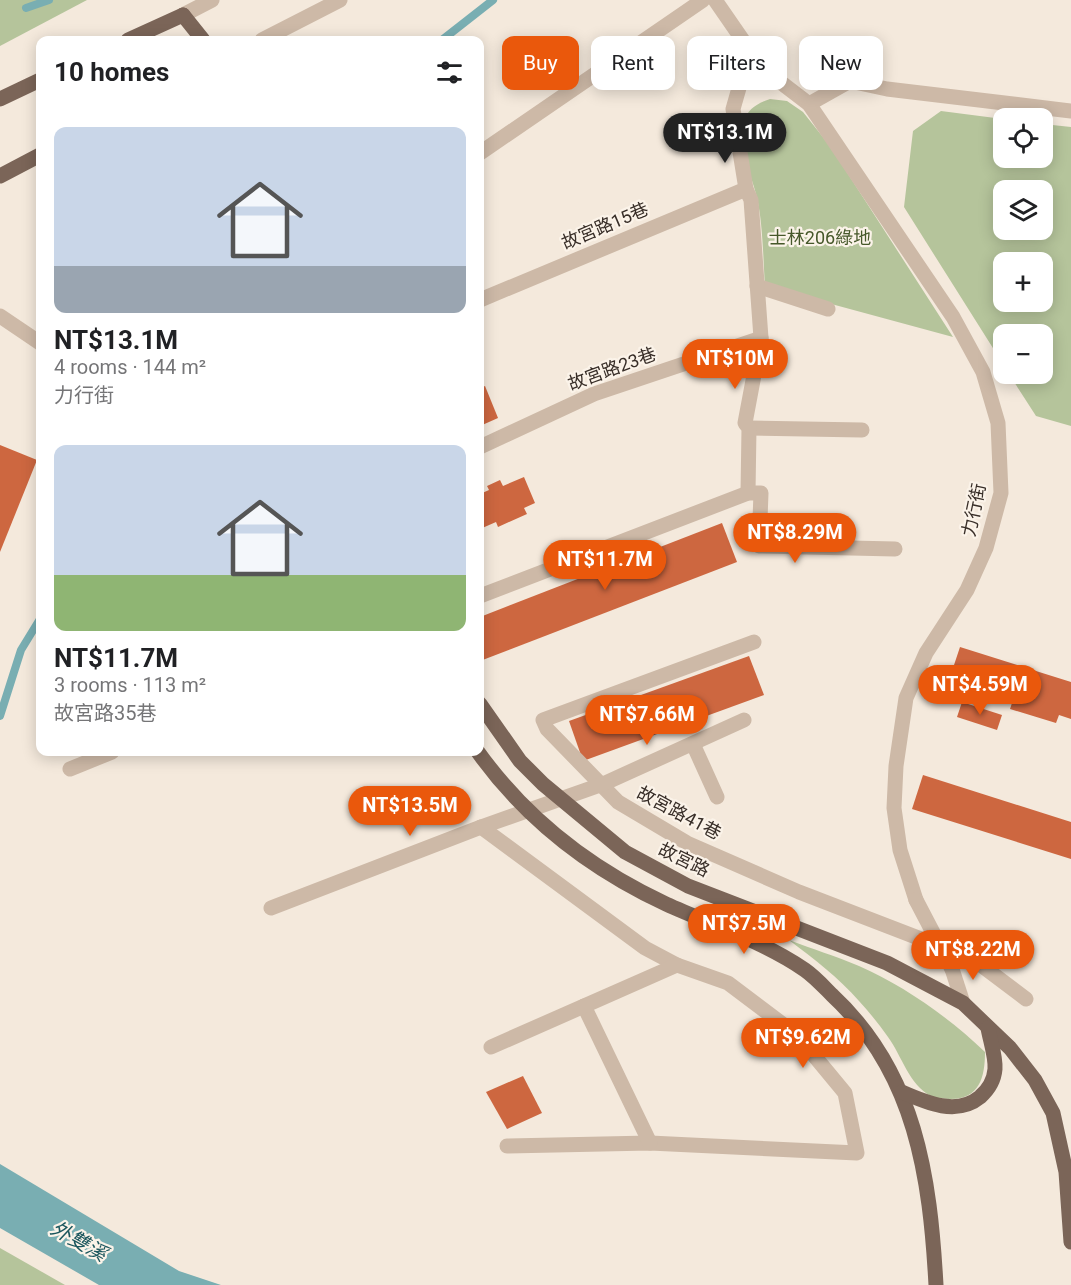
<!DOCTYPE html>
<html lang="en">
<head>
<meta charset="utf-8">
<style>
	:root { --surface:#fff; --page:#f6f6f6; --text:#202124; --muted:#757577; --accent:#ea580c }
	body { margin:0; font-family:Roboto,"Noto Sans TC",sans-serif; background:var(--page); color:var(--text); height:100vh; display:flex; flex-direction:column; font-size:22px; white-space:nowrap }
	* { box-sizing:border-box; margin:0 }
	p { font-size:20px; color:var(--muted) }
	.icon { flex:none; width:33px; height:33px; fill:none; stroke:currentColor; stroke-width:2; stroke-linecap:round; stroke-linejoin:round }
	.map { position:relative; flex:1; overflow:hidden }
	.panel { position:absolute; left:36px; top:36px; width:448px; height:720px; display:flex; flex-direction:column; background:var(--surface); border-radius:12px; box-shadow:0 3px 15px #0003 }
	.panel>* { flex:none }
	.guide { position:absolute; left:502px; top:36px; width:478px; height:54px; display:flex; gap:12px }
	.buttons { position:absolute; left:993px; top:108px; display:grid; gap:12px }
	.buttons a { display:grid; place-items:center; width:60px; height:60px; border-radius:12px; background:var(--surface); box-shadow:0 3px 15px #0003; font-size:30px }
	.price { position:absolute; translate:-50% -51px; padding:0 14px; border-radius:21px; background:var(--accent); color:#fff; font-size:20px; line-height:39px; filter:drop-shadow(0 2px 3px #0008) }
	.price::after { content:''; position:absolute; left:50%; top:36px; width:18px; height:14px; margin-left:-9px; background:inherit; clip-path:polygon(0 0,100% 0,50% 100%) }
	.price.current { background:#222; color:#fff }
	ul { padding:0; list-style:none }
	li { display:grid; align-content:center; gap:12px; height:318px; padding:0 18px }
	li span { display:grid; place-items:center; height:186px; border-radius:12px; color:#555 }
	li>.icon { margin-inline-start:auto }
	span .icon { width:108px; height:108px; fill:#fffc; stroke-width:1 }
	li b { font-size:26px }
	h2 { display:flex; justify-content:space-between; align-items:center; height:72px; padding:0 18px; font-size:26px }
	.chip { padding:0 21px; border-radius:12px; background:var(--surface); box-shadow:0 3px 15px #0003; font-size:21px; line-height:54px }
	.chip.current { background:var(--accent); color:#fff }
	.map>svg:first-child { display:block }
	.green { fill:#b5c49b; fill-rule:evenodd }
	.water { fill:#79aeb2 }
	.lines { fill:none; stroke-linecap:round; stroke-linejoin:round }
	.stream { stroke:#79aeb2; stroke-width:8 }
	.building { fill:#cd6740 }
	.minor { stroke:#cdb9a7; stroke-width:15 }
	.major { stroke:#7b6558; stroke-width:15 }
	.minor-bridge { stroke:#cdb9a7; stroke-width:15 }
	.labels { text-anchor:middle; stroke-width:4.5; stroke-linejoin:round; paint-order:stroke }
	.street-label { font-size:18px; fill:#382e28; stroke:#fbf3e9 }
	.park-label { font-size:18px; fill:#46582a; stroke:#fbf3e9 }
	.water-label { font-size:20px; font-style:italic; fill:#1b565d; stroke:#fbf3e9 }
</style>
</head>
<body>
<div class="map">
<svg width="1071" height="1285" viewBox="0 0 1071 1285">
	<rect width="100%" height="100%" fill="#f4e9dc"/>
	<!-- green -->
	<g class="green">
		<path d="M0,0H87L0,46Z"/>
		<path d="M770,99L787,101L803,112L830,146L953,337L765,286C763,258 763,220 756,194C750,171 737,147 744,122C747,109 758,103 770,99Z"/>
		<path d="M941,111L1003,119L1004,158H1042L1043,124L1071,127V426L1036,416L1009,374H1042V334H1004L1003,364L904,207L913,131ZM1042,190V230H1004V190ZM1004,262H1042V302H1004Z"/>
		<path d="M789,940C812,949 836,956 859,966C903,985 951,1019 985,1052C985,1078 979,1100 949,1099C943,1098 936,1099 931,1096C909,1085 902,1056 888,1037C879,1024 869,1012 859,1001C839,978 814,959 789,940Z"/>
		<path d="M0,1248L65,1285H0Z"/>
	</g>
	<!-- water -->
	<path class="water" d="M0,1164L179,1271L221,1285H99L0,1228Z"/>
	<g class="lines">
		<!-- stream -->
		<g class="stream">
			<path d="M26,8L49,0"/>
			<path d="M442,40L493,0"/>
			<path d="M0,716L21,650L40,619"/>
		</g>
	</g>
	<!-- building -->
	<g class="building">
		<path d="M485,386L498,418L480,426V388Z"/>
		<path d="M0,445L37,460L0,552Z"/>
		<path d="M524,477L535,503L524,508L527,514L498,527L496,522L480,529V494L489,490L487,486L500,480L503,486Z"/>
		<path d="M722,523L737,562L480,661V617Z"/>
		<path d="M960,647L1071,682V719L1059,715L1056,723L1010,709L1013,700L949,680Z"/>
		<path d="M749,656L764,695L583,761L569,721Z"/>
		<path d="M962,702L1002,715L997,730L957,717Z"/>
		<path d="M923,775L1071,822V859L912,809Z"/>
		<path d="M523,1076L542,1113L507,1129L486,1092Z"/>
	</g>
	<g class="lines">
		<!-- minor -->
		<g class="minor">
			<path d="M715,0L762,68L809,104L953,317L983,372L998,423L1001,493L986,548L967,590L926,653L906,698L896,766L894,808L900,850L916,900"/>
			<path d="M183,15L212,0"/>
			<path d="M262,40L340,0"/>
			<path d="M809,104L850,81L887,89L1071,111"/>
			<path d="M480,153L703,0"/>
			<path d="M757,286L828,309"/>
			<path d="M480,300L746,189"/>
			<path d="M0,316L40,343"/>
			<path d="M749,428L862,430"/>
			<path d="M480,447L594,394L761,338"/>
			<path d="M748,493L749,428L745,423L761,338L751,200L746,189L733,109L741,81L762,68"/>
			<path d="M480,596L748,493H761L759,546L895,549"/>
			<path d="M754,642L543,720L547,729L618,802L687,843L799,892L973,959L1026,999"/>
			<path d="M693,744L717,797"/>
			<path d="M70,769L112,752"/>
			<path d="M481,827L645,948L677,965L728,983L797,1035L845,1093L857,1153L650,1143L507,1146"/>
			<path d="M271,908L481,827L603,784L744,720"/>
			<path d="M952,969L963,1003"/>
			<path d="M584,1006L650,1143"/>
			<path d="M491,1047L677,965"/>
		</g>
		<!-- major -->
		<g class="major">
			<path d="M183,15L203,40"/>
			<path d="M128,40L183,15"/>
			<path d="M0,99L40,80"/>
			<path d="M0,176L40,155"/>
			<path d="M480,704L520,761L543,784L625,852L688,886L887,963L963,1003L1010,1048L1035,1080L1053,1113L1066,1172L1071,1242"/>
			<path d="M478,752C526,819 591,869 666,904C712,925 763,941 805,970C815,977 824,987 832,995C916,1073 930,1177 936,1285"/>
			<path d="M902,1092C927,1103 957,1116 980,1097C988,1090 994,1081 995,1069C996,1057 990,1040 988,1028"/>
		</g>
		<!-- minor-bridge -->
		<path class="minor-bridge" d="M916,900L952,969"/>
	</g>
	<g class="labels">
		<!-- street labels -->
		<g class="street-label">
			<text transform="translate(605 226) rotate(-23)" y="6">故宮路15巷</text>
			<text transform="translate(612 369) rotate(-20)" y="6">故宮路23巷</text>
			<text transform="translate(974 510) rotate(-78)" y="6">力行街</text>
			<text transform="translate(679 813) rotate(28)" y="6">故宮路41巷</text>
			<text transform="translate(684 860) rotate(26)" y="6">故宮路</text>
		</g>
		<!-- park labels -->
		<g class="park-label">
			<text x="820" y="244">士林206綠地</text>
		</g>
		<!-- water labels -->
		<g class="water-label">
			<text transform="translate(79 1241) rotate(29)" y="7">外雙溪</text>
		</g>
	</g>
</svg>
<div class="buttons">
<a><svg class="icon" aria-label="locate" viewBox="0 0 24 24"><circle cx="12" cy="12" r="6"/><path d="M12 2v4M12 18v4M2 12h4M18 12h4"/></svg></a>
<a><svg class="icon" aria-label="layers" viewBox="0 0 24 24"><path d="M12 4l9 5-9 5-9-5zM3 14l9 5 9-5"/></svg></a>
<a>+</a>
<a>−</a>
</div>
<b class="price current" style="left:725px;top:164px">NT$13.1M</b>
<b class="price" style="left:735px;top:390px">NT$10M</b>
<b class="price" style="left:795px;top:564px">NT$8.29M</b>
<b class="price" style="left:605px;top:591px">NT$11.7M</b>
<b class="price" style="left:980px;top:716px">NT$4.59M</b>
<b class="price" style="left:647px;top:746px">NT$7.66M</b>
<b class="price" style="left:410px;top:837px">NT$13.5M</b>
<b class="price" style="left:744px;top:955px">NT$7.5M</b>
<b class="price" style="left:973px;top:981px">NT$8.22M</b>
<b class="price" style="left:803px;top:1069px">NT$9.62M</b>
<div class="guide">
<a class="chip current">Buy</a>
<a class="chip">Rent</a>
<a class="chip">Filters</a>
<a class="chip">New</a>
</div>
<section class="panel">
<h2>10 homes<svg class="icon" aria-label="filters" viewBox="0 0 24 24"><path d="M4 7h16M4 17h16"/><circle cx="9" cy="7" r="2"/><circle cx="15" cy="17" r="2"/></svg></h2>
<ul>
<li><span style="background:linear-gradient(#c9d6e8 75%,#9aa5b1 0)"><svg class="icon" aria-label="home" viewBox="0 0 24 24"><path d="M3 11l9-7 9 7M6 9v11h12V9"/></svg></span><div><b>NT$13.1M</b><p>4 rooms · 144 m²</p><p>力行街</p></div></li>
<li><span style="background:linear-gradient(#c9d6e8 70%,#8fb573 0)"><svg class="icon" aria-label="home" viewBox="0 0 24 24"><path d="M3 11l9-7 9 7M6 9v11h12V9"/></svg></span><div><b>NT$11.7M</b><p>3 rooms · 113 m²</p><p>故宮路35巷</p></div></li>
</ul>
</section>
</div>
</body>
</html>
